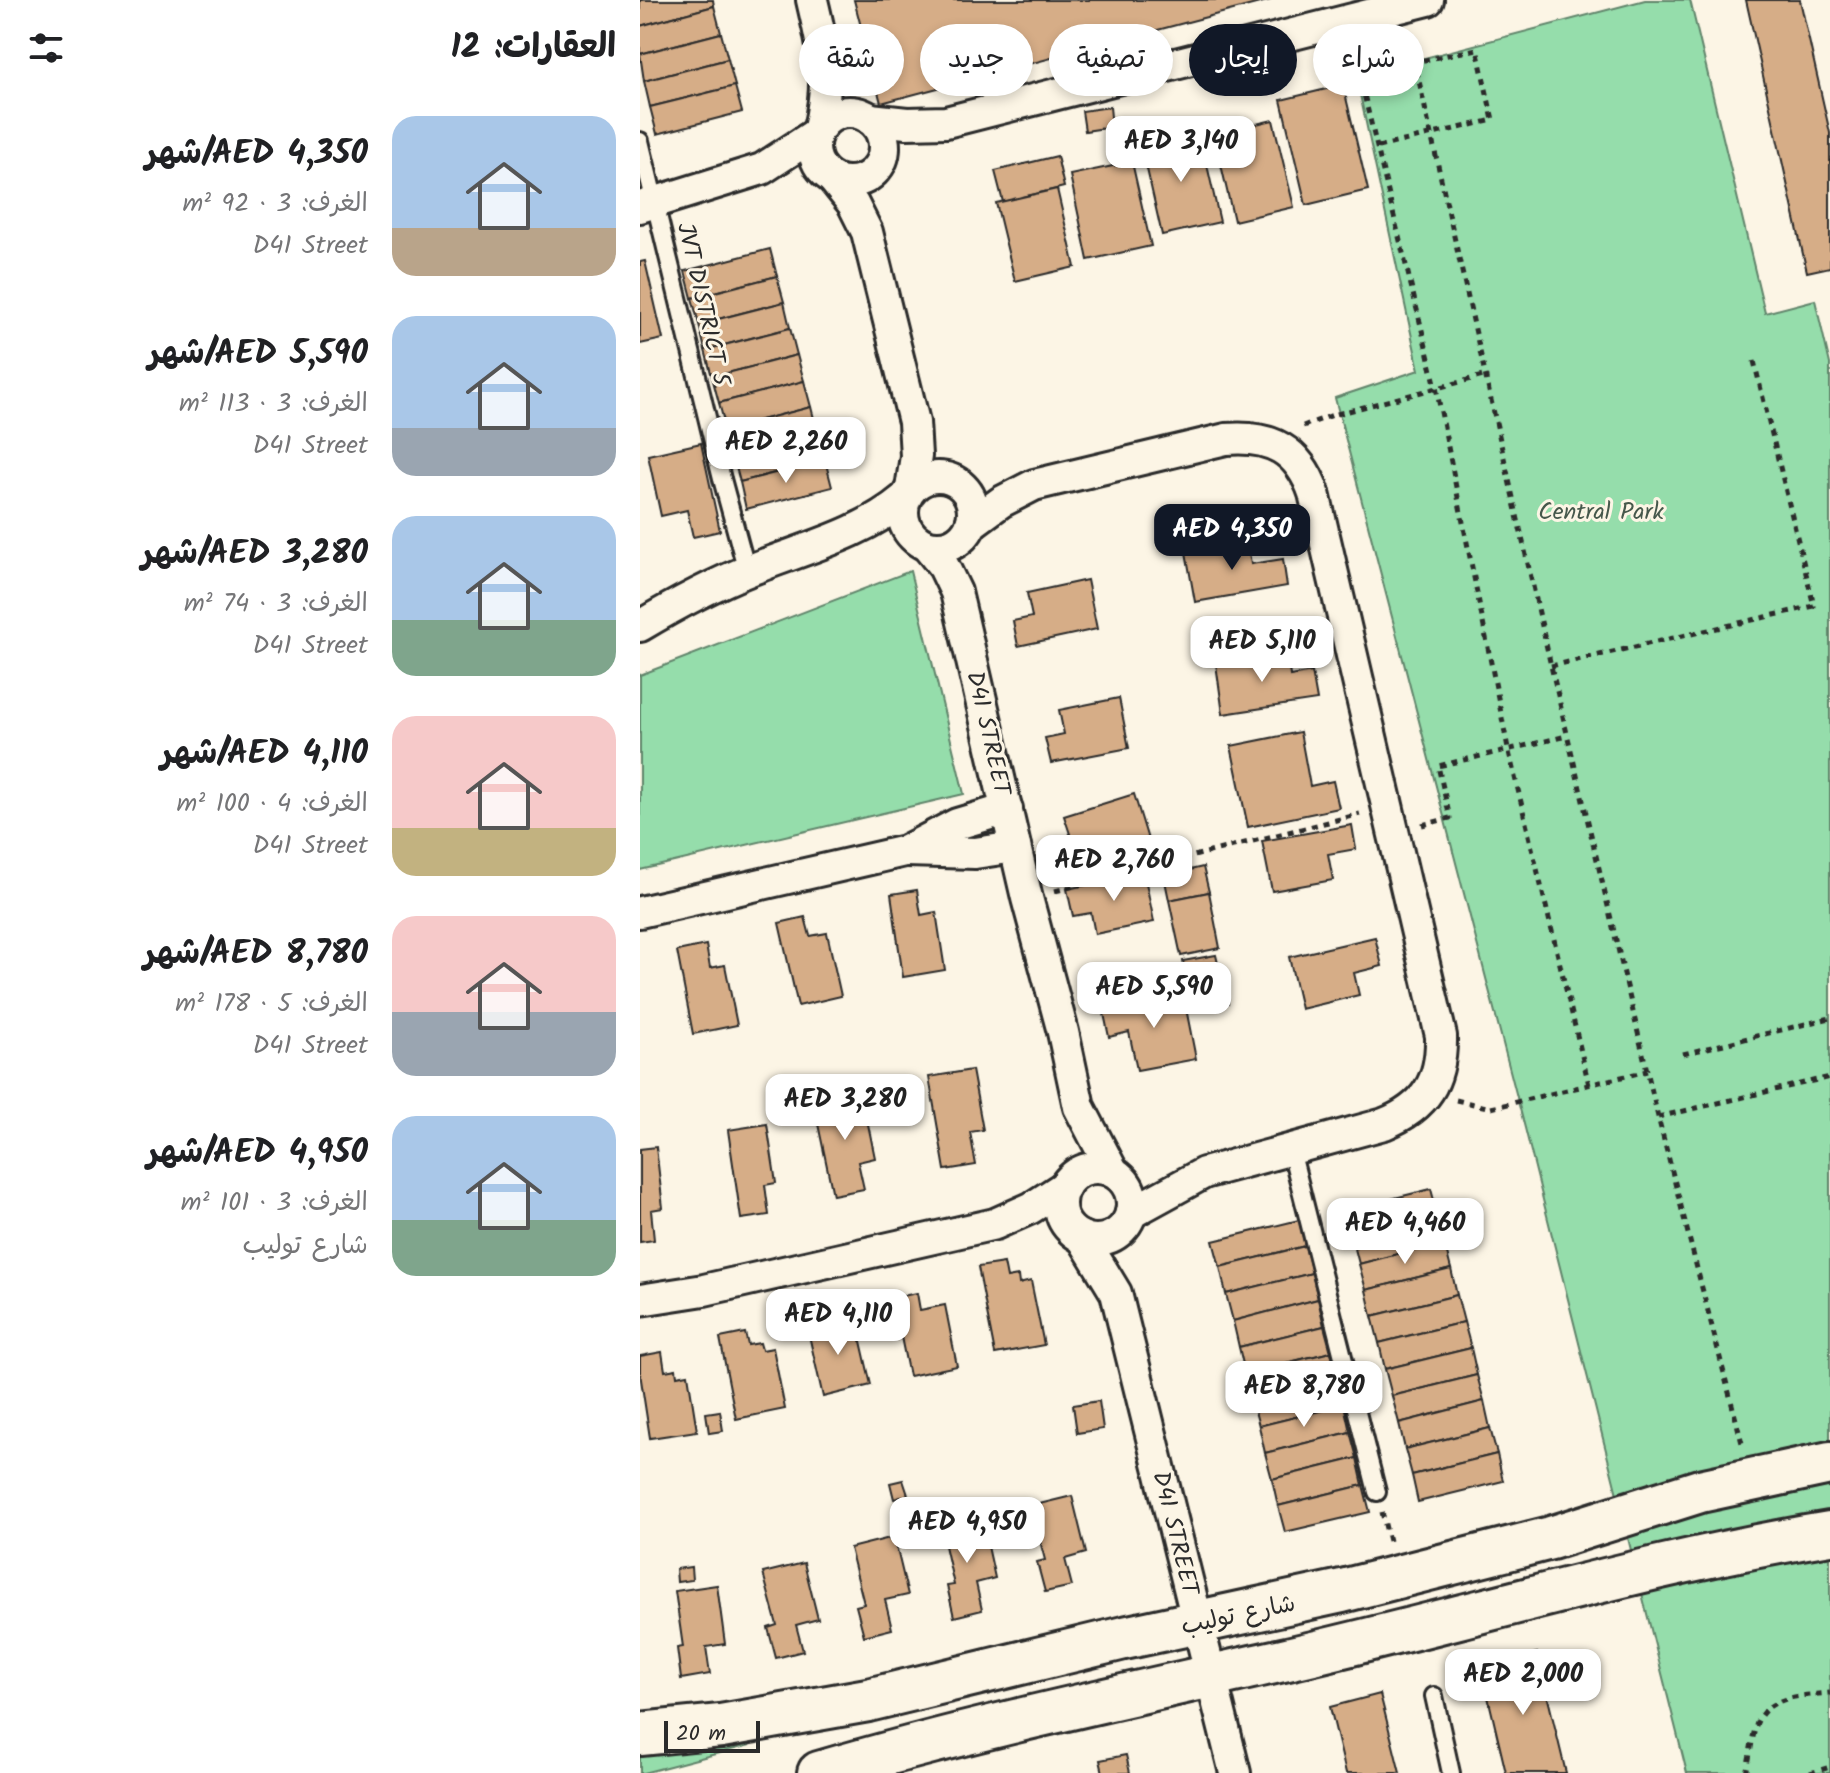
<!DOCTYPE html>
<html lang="ar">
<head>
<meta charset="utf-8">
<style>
	:root { --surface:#fff; --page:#f2f2f2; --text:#202124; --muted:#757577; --accent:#111827 }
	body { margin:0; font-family:Kalam,"Playpen Sans Arabic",sans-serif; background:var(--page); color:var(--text); direction:rtl; height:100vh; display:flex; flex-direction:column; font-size:30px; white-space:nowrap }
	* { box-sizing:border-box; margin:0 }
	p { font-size:26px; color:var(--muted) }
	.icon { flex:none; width:44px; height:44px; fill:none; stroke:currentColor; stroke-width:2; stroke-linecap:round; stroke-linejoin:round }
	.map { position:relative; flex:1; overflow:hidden; direction:ltr }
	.drawer { display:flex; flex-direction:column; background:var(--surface); width:640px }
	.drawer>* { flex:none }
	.top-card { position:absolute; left:24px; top:24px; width:760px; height:72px; direction:rtl; display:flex; gap:16px }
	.scale { position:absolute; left:24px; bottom:20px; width:96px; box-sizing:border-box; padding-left:8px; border:4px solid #2b2b2b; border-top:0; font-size:22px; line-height:28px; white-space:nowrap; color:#2b2b2b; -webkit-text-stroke:6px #fcf5e5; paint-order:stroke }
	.price { position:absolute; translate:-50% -68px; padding:0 18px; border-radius:16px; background:#fff; color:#222; font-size:26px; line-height:52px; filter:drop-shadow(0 2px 4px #0008) }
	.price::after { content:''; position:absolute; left:50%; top:48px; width:24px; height:18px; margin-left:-12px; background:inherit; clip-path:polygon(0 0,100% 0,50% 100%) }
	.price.selected { background:var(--accent); color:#fff }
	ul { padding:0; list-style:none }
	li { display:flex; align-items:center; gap:24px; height:200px; padding:0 24px }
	li span { display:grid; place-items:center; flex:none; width:224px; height:160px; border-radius:24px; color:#555 }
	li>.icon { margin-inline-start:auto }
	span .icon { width:96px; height:96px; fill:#fffc; stroke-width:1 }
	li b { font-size:34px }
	h2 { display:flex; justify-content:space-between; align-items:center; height:96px; padding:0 24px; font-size:34px }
	.pill { padding:0 28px; border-radius:36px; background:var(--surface); box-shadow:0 4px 12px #0003; font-size:28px; line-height:72px }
	.pill.selected { background:var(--accent); color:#fff }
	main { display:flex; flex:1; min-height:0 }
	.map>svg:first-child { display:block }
	.green { fill:#95ddab; stroke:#60846b; stroke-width:2 }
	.building { fill:#d6ad87; stroke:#2b2b2b; stroke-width:2 }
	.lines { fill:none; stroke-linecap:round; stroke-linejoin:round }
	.lane-casing { stroke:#2b2b2b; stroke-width:22 }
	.street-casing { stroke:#2b2b2b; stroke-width:36 }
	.secondary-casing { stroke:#2b2b2b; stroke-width:48 }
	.path { stroke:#2b2b2b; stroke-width:5; stroke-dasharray:6 6; stroke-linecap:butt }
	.lane { stroke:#fcf5e5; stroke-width:16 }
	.street { stroke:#fcf5e5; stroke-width:30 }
	.secondary { stroke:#fcf5e5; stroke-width:42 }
	.labels { text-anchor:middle; stroke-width:6; stroke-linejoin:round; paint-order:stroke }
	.street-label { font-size:24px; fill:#2b2b2b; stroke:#fcf5e5 }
	.park-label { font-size:24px; fill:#46584b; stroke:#fcf5e5 }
</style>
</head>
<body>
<main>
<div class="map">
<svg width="1190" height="1773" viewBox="0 0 1190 1773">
	<rect width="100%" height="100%" fill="#fcf5e5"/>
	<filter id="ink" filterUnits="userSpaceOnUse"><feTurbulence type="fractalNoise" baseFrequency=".0125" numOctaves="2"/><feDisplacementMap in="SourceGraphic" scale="16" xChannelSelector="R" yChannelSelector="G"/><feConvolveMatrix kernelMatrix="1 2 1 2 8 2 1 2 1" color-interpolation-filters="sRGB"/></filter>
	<g filter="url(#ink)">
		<!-- green -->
		<g class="green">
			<path d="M1005,0H1050L1125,313L1175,300L1190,364V1773H1047L885,1128L695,398L779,370L716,76Z"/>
			<path d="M270,571L324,794L0,870V675Z"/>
			<path d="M110,1745L3,1773H0V1754Z"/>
		</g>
		<!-- building -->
		<g class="building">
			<path d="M0,0H73L74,6L0,26Z"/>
			<path d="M214,0H631L241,103Z"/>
			<path d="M1106,0H1160L1190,133V267L1167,272Z"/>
			<path d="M74,6L81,33L0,54V26Z"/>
			<path d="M81,33L88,59L4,81L0,54Z"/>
			<path d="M88,59L95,86L10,107L4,81Z"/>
			<path d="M703,85L728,190L666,205L641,100Z"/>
			<path d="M95,86L102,112L17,134L10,107Z"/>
			<path d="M470,107L472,127L445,131L442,111Z"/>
			<path d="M633,120L654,207L594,221L574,134Z"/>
			<path d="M560,134L580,222L522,235L502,147Z"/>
			<path d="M417,156L424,187L363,202L355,171Z"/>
			<path d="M492,162L511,246L448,260L430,175Z"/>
			<path d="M417,189L435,267L375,281L356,203Z"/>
			<path d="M130,249L137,276L52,298L45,271Z"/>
			<path d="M5,261L23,339L0,344V262Z"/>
			<path d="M137,276L144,302L59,324L52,298Z"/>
			<path d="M144,302L150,328L65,350L59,324Z"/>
			<path d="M150,328L157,355L72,377L65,350Z"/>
			<path d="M157,355L164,381L79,403L72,377Z"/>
			<path d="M164,381L171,407L86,429L79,403Z"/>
			<path d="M171,407L178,434L93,456L86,429Z"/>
			<path d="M178,434L185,460L100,482L93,456Z"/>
			<path d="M61,443L80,531L53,537L47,510L21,516L8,455Z"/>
			<path d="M185,460L192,487L106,509L100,482Z"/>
			<path d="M607,541L611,564L643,559L647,586L555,602L546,552Z"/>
			<path d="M447,580L457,629L378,646L373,621L392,617L387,593Z"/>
			<path d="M647,654L650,676L672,672L677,700L583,714L576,664Z"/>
			<path d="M479,698L489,748L411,763L405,738L424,734L419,710Z"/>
			<path d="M660,732L670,786L693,781L699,808L608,827L591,746Z"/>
			<path d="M494,794L510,846L424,873L415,845L432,840L424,816Z"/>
			<path d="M712,825L716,849L688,854L693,880L632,891L622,841Z"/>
			<path d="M563,867L569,892L529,900L524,876Z"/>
			<path d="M504,873L514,922L455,934L451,913L433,916L427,889Z"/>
			<path d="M277,890L281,915L296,912L305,970L263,977L251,894Z"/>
			<path d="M569,892L580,948L541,956L529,900Z"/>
			<path d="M165,917L170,936L187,933L201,996L158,1006L139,923Z"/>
			<path d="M735,937L742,966L714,973L719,995L661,1009L649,957Z"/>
			<path d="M66,945L70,968L85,965L97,1025L53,1034L37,951Z"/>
			<path d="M576,955L580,972L546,978L543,961Z"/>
			<path d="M585,987L588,1003L557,1010L554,993Z"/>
			<path d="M543,993L556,1059L497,1070L489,1032L469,1037L463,1009Z"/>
			<path d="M332,1070L343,1130L330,1132L336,1165L305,1170L289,1077Z"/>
			<path d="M222,1095L235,1158L218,1162L224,1189L193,1195L174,1105Z"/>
			<path d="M127,1124L136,1183L125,1185L129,1215L101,1219L88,1130Z"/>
			<path d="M16,1147L23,1208L11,1210L14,1240L0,1242V1149Z"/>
			<path d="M791,1189L798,1216L712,1237L706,1210Z"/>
			<path d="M798,1216L804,1242L719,1264L712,1237Z"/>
			<path d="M659,1220L665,1246L580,1267L573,1241Z"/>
			<path d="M804,1242L811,1269L726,1290L719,1264Z"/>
			<path d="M665,1246L672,1273L586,1294L580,1267Z"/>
			<path d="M364,1263L367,1278L378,1276L379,1284L391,1281L404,1345L355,1354L338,1267Z"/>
			<path d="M811,1269L817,1295L732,1316L726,1290Z"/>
			<path d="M672,1273L678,1299L593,1321L586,1294Z"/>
			<path d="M277,1293L280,1310L305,1305L317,1366L269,1376L253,1298Z"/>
			<path d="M817,1295L824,1322L739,1343L732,1316Z"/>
			<path d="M678,1299L684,1326L599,1347L593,1321Z"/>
			<path d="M194,1316L196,1325L206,1323L208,1331L218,1328L231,1385L183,1397L166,1322Z"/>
			<path d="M824,1322L831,1348L745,1369L739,1343Z"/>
			<path d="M684,1326L691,1352L605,1373L599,1347Z"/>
			<path d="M105,1333L108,1345L120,1343L122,1350L133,1348L145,1409L96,1419L80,1338Z"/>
			<path d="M831,1348L837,1375L752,1396L745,1369Z"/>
			<path d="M22,1352L25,1371L36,1369L37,1376L48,1374L57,1431L10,1438L0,1373V1356Z"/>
			<path d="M691,1352L697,1379L612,1400L605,1373Z"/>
			<path d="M837,1375L844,1401L759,1423L752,1396Z"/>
			<path d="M697,1379L704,1405L619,1426L612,1400Z"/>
			<path d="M459,1401L463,1429L437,1433L433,1405Z"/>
			<path d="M844,1401L850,1428L765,1449L759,1423Z"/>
			<path d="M704,1405L710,1432L625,1453L619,1426Z"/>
			<path d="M80,1411L83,1431L69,1433L66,1413Z"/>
			<path d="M850,1428L857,1454L772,1475L765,1449Z"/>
			<path d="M710,1432L717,1458L632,1479L625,1453Z"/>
			<path d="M857,1454L863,1481L778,1502L772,1475Z"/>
			<path d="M717,1458L723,1485L638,1506L632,1479Z"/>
			<path d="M263,1480L268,1495L254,1499L250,1483Z"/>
			<path d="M723,1485L730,1512L645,1532L638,1506Z"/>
			<path d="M432,1496L446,1553L425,1559L432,1586L405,1592L397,1562L405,1560L391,1506Z"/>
			<path d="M342,1519L355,1578L336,1583L342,1610L314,1617L307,1586L314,1585L301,1528Z"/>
			<path d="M254,1537L268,1595L245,1600L252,1629L224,1636L216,1606L224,1604L210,1548Z"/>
			<path d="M164,1563L178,1619L156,1625L163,1651L136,1658L128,1628L137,1625L123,1573Z"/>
			<path d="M51,1567L52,1580L37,1582L36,1569Z"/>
			<path d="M77,1585L85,1644L66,1647L70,1674L41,1679L37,1648L43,1647L35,1591Z"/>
			<path d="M897,1653L926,1773H866L841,1667Z"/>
			<path d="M740,1694L760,1773H706L690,1707Z"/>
			<path d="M486,1755L490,1773H463L460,1760Z"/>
		</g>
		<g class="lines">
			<!-- lane casing -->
			<g class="lane-casing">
				<g id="lane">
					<path d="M0,141L82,479L107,571"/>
					<path d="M651,1150L737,1492"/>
					<path d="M794,1696L811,1773"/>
				</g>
			</g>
			<!-- street casing -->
			<g class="street-casing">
				<g id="street">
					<path d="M172,0C184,52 191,76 179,129"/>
					<circle cx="209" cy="147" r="35"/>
					<path d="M230,119L267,123L306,122L788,0"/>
					<path d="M193,179L213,204L227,232L274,422L276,456L271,489"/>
					<path d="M0,207L122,169L177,133"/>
					<circle cx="298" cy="512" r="35"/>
					<path d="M331,524L361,502L394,485L586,439C631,435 659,450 674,493L801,1036C802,1081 786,1107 744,1124L564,1173L491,1213"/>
					<path d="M287,546L304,567L316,592L387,898L423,1032L439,1107L473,1172"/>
					<path d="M0,626C35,605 72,585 110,570C164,548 220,536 265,498"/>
					<path d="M267,851L335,853L375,847"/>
					<path d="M0,912L265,851L317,824L367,809"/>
					<circle cx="456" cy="1204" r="36"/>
					<path d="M442,1237L476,1293L595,1773"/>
					<path d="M0,1300L64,1290L355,1224L391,1208L425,1186"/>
				</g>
			</g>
			<!-- secondary casing -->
			<g class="secondary-casing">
				<g id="secondary">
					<path d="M0,1734L81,1726L228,1700L484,1638L702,1591L911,1538L1060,1491L1190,1463"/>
					<path d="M179,1773C332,1728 488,1695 643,1660C825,1619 1005,1563 1190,1533"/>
				</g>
			</g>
			<!-- path -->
			<g class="path">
				<path d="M738,147L853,120L837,49L775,62"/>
				<path d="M663,426L693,415L847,375"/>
				<path d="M911,666L1174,606L1114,361"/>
				<path d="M782,825L810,818L798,766L927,736"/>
				<path d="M415,891L720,814"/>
				<path d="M1043,1054L1190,1018"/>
				<path d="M949,1085L868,748L796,387L716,62L772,50L911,666L1018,1117L1103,1447"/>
				<path d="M816,1100L851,1108L1007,1071"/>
				<path d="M1018,1117L1190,1077"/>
				<path d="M742,1512L749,1541"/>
				<path d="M1106,1773C1110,1758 1111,1743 1115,1729C1123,1695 1162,1696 1190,1693"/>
				<path d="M1170,1773L1190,1767"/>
			</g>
			<!-- lane -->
			<use href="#lane" class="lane"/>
			<!-- street -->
			<use href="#street" class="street"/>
			<!-- secondary -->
			<use href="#secondary" class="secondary"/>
		</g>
	</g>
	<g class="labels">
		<!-- street labels -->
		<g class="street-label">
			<text transform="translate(64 304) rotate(77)" y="8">JVT DISTRICT 5</text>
			<text transform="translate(349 733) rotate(77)" y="8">D41 STREET</text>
			<text transform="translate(536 1533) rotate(76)" y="8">D41 STREET</text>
			<text transform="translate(598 1614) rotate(-12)" y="8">شارع توليب</text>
		</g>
		<!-- park labels -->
		<g class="park-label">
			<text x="961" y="519">Central Park</text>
		</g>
	</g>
</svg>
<div class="scale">20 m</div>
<b class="price" style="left:541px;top:184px">AED 3,140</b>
<b class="price" style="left:146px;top:485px">AED 2,260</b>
<b class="price selected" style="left:592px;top:572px">AED 4,350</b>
<b class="price" style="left:622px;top:684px">AED 5,110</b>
<b class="price" style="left:474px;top:903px">AED 2,760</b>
<b class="price" style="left:514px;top:1030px">AED 5,590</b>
<b class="price" style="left:205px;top:1142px">AED 3,280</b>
<b class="price" style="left:765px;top:1266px">AED 4,460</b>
<b class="price" style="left:198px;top:1357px">AED 4,110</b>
<b class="price" style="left:664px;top:1429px">AED 8,780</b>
<b class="price" style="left:327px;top:1565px">AED 4,950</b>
<b class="price" style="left:883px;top:1717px">AED 2,000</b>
<div class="top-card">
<a class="pill">شراء</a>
<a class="pill selected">إيجار</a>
<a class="pill">تصفية</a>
<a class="pill">جديد</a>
<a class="pill">شقة</a>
</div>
</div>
<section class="drawer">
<h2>العقارات: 12<svg class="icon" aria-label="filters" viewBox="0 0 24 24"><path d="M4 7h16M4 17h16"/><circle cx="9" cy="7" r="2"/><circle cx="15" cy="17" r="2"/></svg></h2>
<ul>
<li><span style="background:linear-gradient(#a9c7e8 70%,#b9a48a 0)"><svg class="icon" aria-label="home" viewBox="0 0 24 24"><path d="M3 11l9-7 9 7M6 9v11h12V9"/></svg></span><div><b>AED 4,350/شهر</b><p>الغرف: 3 · 92 m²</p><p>D41 Street</p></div></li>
<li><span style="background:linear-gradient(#a9c7e8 70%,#9aa5b1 0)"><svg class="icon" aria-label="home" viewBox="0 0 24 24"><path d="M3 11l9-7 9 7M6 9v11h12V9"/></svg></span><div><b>AED 5,590/شهر</b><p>الغرف: 3 · 113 m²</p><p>D41 Street</p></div></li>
<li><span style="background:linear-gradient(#a9c7e8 65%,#7fa58c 0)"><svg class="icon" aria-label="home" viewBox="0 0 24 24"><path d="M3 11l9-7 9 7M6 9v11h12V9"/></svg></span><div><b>AED 3,280/شهر</b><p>الغرف: 3 · 74 m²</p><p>D41 Street</p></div></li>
<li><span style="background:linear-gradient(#f6c9c9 70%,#c2b280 0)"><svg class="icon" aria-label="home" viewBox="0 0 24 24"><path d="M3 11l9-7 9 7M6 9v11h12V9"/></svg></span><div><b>AED 4,110/شهر</b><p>الغرف: 4 · 100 m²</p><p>D41 Street</p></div></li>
<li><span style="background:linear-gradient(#f6c9c9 60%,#9aa5b1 0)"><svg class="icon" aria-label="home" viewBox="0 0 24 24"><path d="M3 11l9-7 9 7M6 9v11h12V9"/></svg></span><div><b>AED 8,780/شهر</b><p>الغرف: 5 · 178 m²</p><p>D41 Street</p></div></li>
<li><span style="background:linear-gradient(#a9c7e8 65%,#7fa58c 0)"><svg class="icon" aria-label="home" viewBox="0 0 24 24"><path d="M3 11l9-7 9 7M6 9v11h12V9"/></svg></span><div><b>AED 4,950/شهر</b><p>الغرف: 3 · 101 m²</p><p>شارع توليب</p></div></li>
</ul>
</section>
</main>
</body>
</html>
